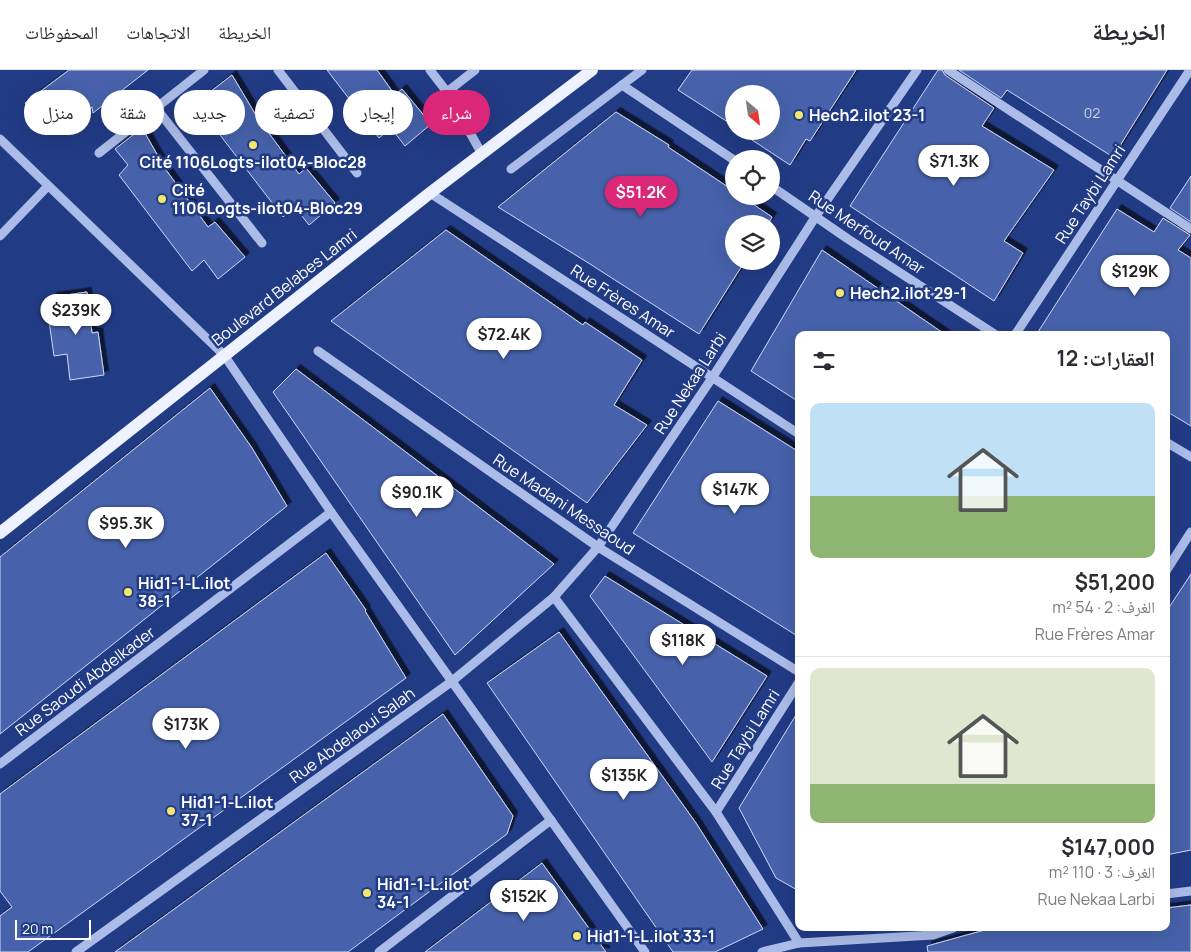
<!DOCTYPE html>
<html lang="ar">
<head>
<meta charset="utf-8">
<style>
	:root { --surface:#fff; --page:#f7f7f7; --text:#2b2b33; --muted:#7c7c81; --line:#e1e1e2; --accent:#db2777 }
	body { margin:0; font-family:Manrope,"Noto Naskh Arabic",sans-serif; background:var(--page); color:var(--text); direction:rtl; height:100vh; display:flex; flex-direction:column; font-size:19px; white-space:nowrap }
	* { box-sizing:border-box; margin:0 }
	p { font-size:16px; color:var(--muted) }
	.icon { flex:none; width:28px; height:28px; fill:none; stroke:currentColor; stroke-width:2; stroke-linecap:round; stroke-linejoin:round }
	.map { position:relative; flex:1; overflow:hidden; direction:ltr }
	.details { position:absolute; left:795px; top:261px; width:375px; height:600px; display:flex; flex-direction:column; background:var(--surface); border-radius:10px; box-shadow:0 5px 20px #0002; direction:rtl }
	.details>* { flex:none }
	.hud { position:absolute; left:15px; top:20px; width:475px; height:45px; direction:rtl; display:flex; gap:10px }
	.needle { width:32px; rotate:151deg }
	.controls { position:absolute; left:725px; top:15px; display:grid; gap:10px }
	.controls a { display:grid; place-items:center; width:55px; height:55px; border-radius:50%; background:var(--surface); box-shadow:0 5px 20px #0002; font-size:25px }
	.scale { position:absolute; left:15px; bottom:12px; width:76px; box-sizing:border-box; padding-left:5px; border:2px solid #fff; border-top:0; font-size:14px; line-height:18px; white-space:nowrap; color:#fff; -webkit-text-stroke:4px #223b85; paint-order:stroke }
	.price { position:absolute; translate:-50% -42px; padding:0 11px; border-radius:18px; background:#fff; color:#222; font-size:16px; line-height:32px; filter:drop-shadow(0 1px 2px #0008) }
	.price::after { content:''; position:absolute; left:50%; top:30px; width:15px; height:11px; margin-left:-8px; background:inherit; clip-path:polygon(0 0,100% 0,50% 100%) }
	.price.active { background:var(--accent); color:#fff }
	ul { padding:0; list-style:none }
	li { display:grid; align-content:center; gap:10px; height:265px; padding:0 15px }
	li+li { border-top:1px solid var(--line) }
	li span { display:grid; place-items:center; height:155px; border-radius:10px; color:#555 }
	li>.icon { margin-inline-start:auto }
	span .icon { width:90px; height:90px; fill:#fffc; stroke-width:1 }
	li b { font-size:21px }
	h2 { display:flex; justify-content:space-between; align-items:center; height:60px; padding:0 15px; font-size:21px }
	.pill { padding:0 18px; border-radius:22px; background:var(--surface); box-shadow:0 5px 20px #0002; font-size:18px; line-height:45px }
	.pill.active { background:var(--accent); color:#fff }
	header { display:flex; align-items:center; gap:30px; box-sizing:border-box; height:70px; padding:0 25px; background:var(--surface); border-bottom:1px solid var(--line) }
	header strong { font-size:24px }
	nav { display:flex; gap:28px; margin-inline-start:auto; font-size:18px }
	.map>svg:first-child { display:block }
	.building { fill:#4662ab; stroke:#cfdaf7; filter:url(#shadow) }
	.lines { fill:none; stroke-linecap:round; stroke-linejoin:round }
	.minor { stroke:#abbce9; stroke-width:9 }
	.major { stroke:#eef1fe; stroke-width:12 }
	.poi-dot { fill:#f5e66d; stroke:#223b85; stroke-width:2 }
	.labels { text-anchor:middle; stroke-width:5; stroke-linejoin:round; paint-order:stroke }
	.number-label { font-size:14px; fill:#d1d8ea }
	.poi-label { font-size:16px; font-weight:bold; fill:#fff; stroke:#223b85; text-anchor:start }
	.street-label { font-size:16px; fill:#fff; stroke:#223b85 }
</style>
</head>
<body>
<header>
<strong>الخريطة</strong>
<nav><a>الخريطة</a><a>الاتجاهات</a><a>المحفوظات</a></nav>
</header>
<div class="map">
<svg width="1191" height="882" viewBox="0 0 1191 882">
	<defs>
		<filter id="shadow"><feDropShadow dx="4.5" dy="-4.5" stdDeviation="0" flood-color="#0009"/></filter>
	</defs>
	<rect width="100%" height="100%" fill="#223b85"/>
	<!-- building -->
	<g class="building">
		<path d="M69,0H148L93,43L92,37L73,52L69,46L47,63L25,33Z"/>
		<path d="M327,0H377L395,25L402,19L431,54L405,76L391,58L379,68Z"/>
		<path d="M692,0H856L810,71L806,69L790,95L749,68L750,66L742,61H771V24H734V56L678,20Z"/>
		<path d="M938,0H942L945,5L994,38L982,56L1054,100L1004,171L1023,183L994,231L850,136Z"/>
		<path d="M959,0H1167L1113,87L1007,20L1001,28Z"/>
		<path d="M232,5L257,47L299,104L306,98L335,133L309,155L295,137L283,147L210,52L219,42L206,25Z"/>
		<path d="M616,42L669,75L668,77L734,121V126H741L772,147L768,154H734V191H745L699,264L590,194L498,137Z"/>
		<path d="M142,58L166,100L208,157L215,152L245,187L218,209L204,190L192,201L119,105L128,95L115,79Z"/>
		<path d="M1191,106V152L1170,138Z"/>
		<path d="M1117,139L1154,162L1163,148L1190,165L1178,180L1191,188V356L1166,341V265H1036Z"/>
		<path d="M446,160L583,255L585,252L642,290L614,335L647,355L587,433L331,251Z"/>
		<path d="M822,180L946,265H799V332L751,301Z"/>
		<path d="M87,222L92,263L98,262L104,305L70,310L67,284L54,286L49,251L55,250L52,227Z"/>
		<path d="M296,299L554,494L455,585L273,322Z"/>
		<path d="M210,318L252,378L287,436L0,664V487Z"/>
		<path d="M718,331L799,382V567L633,463Z"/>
		<path d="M326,483L366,540L365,541L406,608L28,882H0V846L12,837L0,821V724Z"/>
		<path d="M1191,504V780L1166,785V542Z"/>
		<path d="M605,506L767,606L712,692L590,526Z"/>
		<path d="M559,562L696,753L763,859L715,882H673L487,613Z"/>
		<path d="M799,640V821L776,808L739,738Z"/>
		<path d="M443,644L513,746L507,764L348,882H115Z"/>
		<path d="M542,793L606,882H425Z"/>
		<path d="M1191,835V882H928L927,876L992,858H1166V838Z"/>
	</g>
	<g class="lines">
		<!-- minor -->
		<g class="minor">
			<path d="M278,0L357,103"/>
			<path d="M430,0L447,22L482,84"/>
			<path d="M948,0L1191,159"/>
			<path d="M622,15L734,90"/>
			<path d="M447,22L475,0"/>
			<path d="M156,38L262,173"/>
			<path d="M0,69L224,285L331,442L645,882"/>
			<path d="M99,83L204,0"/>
			<path d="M511,99L642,0"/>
			<path d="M771,116L848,169L996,265"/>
			<path d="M430,123L799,364"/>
			<path d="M0,166L48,116"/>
			<path d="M1015,265L1190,0"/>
			<path d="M318,281L598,477L799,602"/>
			<path d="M1166,372L1191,387"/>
			<path d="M1166,501L1191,462"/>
			<path d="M554,527L716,742L799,873"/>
			<path d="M0,694L331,442"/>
			<path d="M716,742L799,612"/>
			<path d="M1166,824L1191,821"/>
			<path d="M76,882L451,612L554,527L598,477L712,308L816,146L917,0"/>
			<path d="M379,882L551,750"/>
			<path d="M762,882L799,873L933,865L953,858"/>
		</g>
		<!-- major -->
		<path class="major" d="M0,463L430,123L592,0"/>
	</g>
	<!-- markers -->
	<g class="poi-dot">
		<circle cx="799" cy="45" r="5"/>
		<circle cx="253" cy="75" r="5"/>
		<circle cx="162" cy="129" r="5"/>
		<circle cx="840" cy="223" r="5"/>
		<circle cx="128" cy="522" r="5"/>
		<circle cx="171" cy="741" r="5"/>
		<circle cx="367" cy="823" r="5"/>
		<circle cx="577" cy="866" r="5"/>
	</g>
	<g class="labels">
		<!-- number labels -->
		<g class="number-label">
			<text x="1092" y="48">02</text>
		</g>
		<!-- poi labels -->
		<g class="poi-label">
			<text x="809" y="51">Hech2.ilot 23-1</text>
			<text x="253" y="98" text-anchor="middle">Cité 1106Logts-ilot04-Bloc28</text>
			<text x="172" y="126">Cité<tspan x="172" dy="18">1106Logts-ilot04-Bloc29</tspan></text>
			<text x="850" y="229">Hech2.ilot 29-1</text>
			<text x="138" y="519">Hid1-1-L.ilot<tspan x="138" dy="18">38-1</tspan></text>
			<text x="181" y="738">Hid1-1-L.ilot<tspan x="181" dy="18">37-1</tspan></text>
			<text x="377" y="820">Hid1-1-L.ilot<tspan x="377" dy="18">34-1</tspan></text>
			<text x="587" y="872">Hid1-1-L.ilot 33-1</text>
		</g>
		<!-- street labels -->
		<g class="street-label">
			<text transform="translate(1090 124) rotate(-57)" y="6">Rue Taybi Lamri</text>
			<text transform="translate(867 162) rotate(34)" y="6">Rue Merfoud Amar</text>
			<text transform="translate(284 217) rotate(-38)" y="6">Boulevard Belabes Lamri</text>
			<text transform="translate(623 231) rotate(33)" y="6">Rue Frères Amar</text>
			<text transform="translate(690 313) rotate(-57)" y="6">Rue Nekaa Larbi</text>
			<text transform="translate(564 434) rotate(34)" y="6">Rue Madani Messaoud</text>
			<text transform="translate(85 611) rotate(-37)" y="6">Rue Saoudi Abdelkader</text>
			<text transform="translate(352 665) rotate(-36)" y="6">Rue Abdelaoui Salah</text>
			<text transform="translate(745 669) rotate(-58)" y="6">Rue Taybi Lamri</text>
		</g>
	</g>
</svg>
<div class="controls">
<a><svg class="needle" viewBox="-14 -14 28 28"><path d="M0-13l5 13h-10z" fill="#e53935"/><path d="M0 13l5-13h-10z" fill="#7c7c81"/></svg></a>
<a><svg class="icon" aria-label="locate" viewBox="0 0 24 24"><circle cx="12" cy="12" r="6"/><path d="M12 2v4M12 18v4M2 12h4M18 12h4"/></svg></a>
<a><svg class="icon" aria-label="layers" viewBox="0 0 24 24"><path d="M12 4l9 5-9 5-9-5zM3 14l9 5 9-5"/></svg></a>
</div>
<div class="scale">20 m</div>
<b class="price" style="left:954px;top:117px">$71.3K</b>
<b class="price active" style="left:641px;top:148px">$51.2K</b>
<b class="price" style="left:1135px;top:227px">$129K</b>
<b class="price" style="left:76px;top:266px">$239K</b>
<b class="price" style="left:504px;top:290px">$72.4K</b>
<b class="price" style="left:735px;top:445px">$147K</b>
<b class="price" style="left:417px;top:448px">$90.1K</b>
<b class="price" style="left:126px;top:479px">$95.3K</b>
<b class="price" style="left:683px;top:596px">$118K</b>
<b class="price" style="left:186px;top:680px">$173K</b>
<b class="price" style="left:624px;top:731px">$135K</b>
<b class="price" style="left:524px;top:852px">$152K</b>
<div class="hud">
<a class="pill active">شراء</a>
<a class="pill">إيجار</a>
<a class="pill">تصفية</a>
<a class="pill">جديد</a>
<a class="pill">شقة</a>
<a class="pill">منزل</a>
</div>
<section class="details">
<h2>العقارات: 12<svg class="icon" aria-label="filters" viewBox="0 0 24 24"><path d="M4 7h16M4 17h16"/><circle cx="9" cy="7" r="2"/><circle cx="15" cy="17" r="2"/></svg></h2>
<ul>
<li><span style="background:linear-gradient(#bfe0f5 60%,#8fb573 0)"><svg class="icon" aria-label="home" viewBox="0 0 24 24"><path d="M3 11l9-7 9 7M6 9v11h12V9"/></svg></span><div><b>$51,200</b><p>الغرف: 2 · 54 m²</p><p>Rue Frères Amar</p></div></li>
<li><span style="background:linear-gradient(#dfe7d0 75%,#8fb573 0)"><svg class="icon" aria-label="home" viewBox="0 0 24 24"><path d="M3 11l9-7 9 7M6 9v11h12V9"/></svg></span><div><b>$147,000</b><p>الغرف: 3 · 110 m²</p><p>Rue Nekaa Larbi</p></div></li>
</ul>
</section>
</div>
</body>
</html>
